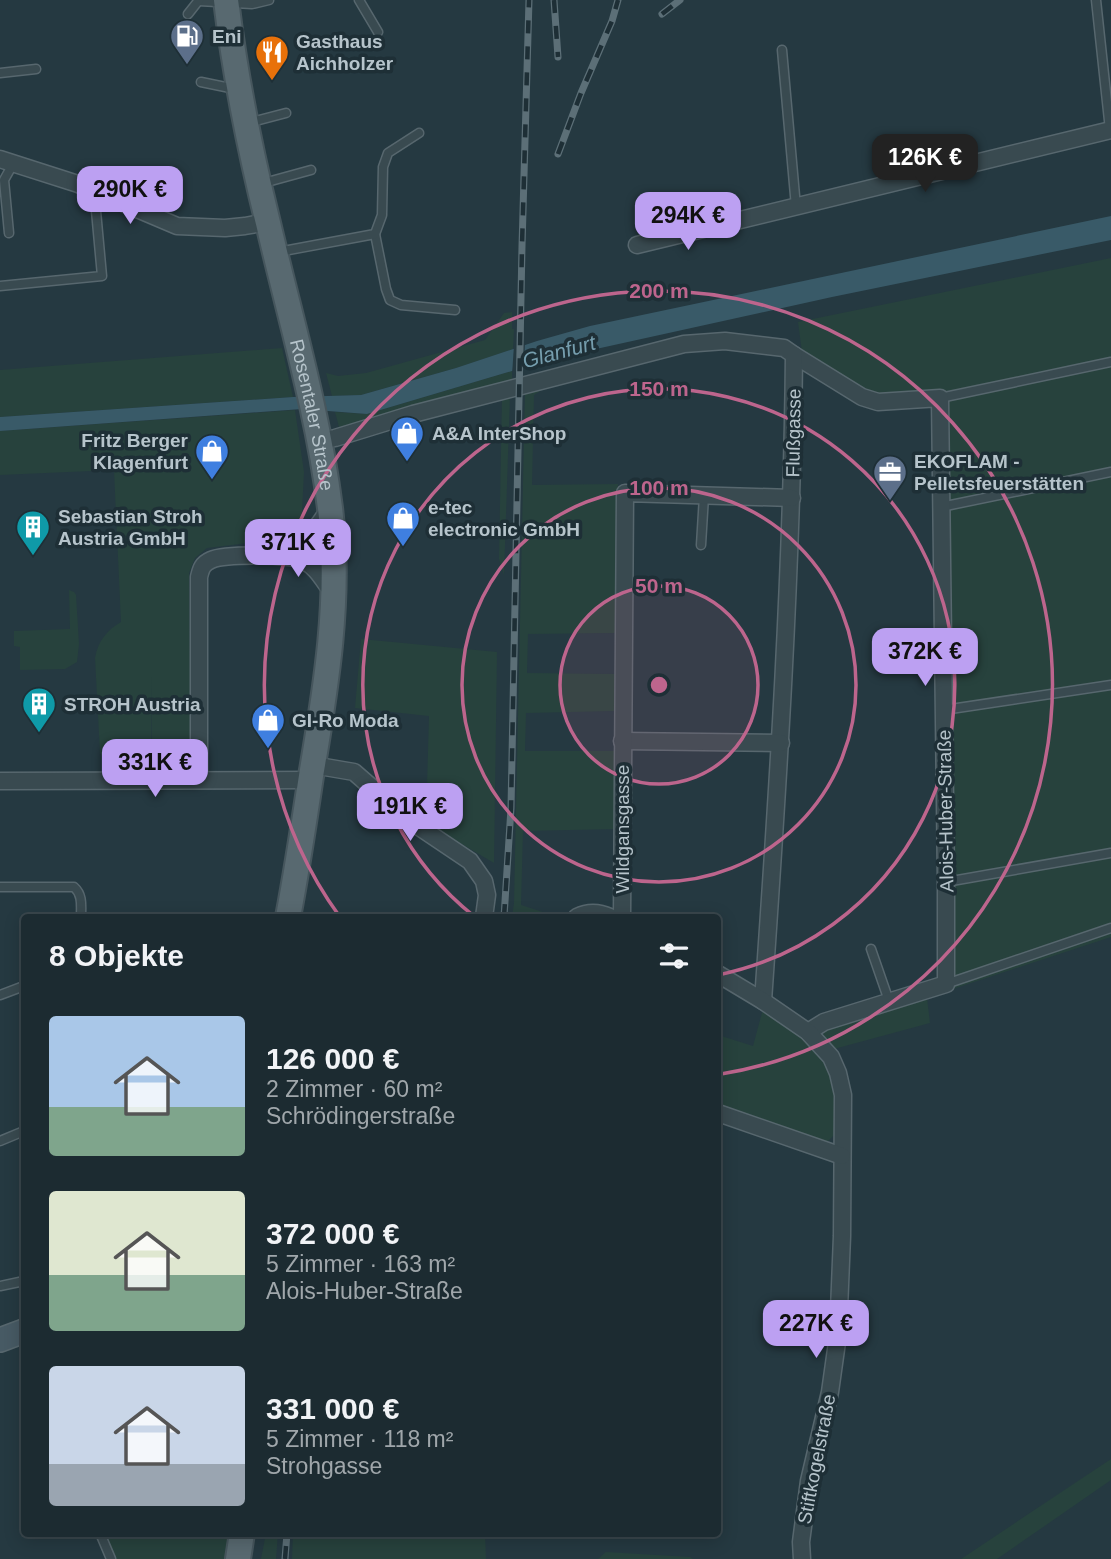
<!DOCTYPE html>
<html lang="de">
<head>
<meta charset="utf-8">
<style>
	:root { --surface:#1c2b31; --page:#253339; --text:#f1f3f6; --muted:#a0a7ab; --line:#3a474d; --accent:#bca0f2 }
	body { margin:0; font-family:Arial,sans-serif; background:var(--page); color:var(--text); height:100vh; display:flex; flex-direction:column; font-size:26px; white-space:nowrap }
	* { box-sizing:border-box; margin:0 }
	p { font-size:23px; color:var(--muted) }
	.icon { flex:none; width:38px; height:38px; fill:none; stroke:currentColor; stroke-width:2; stroke-linecap:round; stroke-linejoin:round }
	.map { position:relative; flex:1; overflow:hidden }
	.drawer { position:absolute; left:21px; top:914px; width:700px; height:623px; display:flex; flex-direction:column; background:var(--surface); border-radius:7px; box-shadow:0 4px 18px #0003,0 0 0 2px var(--line) }
	.drawer>* { flex:none }
	.price { position:absolute; translate:-50% -60px; padding:0 16px; border-radius:14px; background:var(--accent); color:#111; font-size:23px; line-height:46px; filter:drop-shadow(0 2px 4px #0008) }
	.price::after { content:''; position:absolute; left:50%; top:42px; width:21px; height:16px; margin-left:-10px; background:inherit; clip-path:polygon(0 0,100% 0,50% 100%) }
	.price.selected { background:#222; color:#fff }
	ul { padding:0; list-style:none }
	li { display:flex; align-items:center; gap:21px; height:175px; padding:0 28px }
	li span { display:grid; place-items:center; flex:none; width:196px; height:140px; border-radius:7px; color:#555 }
	li>.icon { margin-inline-start:auto }
	span .icon { width:84px; height:84px; fill:#fffc; stroke-width:1 }
	li b { font-size:30px }
	h2 { display:flex; justify-content:space-between; align-items:center; height:84px; padding:0 28px; font-size:30px }
	.map>svg:first-child { display:block }
	.green { fill:#27423d }
	.water { fill:#395a68 }
	.pier { fill:#253941 }
	.lines { fill:none; stroke-linecap:round; stroke-linejoin:round }
	.lane-casing { stroke:#57676e; stroke-width:11 }
	.street-casing { stroke:#57676e; stroke-width:19 }
	.secondary-casing { stroke:#57676e; stroke-width:26 }
	.primary-casing { stroke:#46565d; stroke-width:28 }
	.lane { stroke:#394a50; stroke-width:8 }
	.street { stroke:#394a50; stroke-width:16 }
	.secondary { stroke:#475a64; stroke-width:23 }
	.primary { stroke:#586970; stroke-width:24 }
	.rail-casing { stroke:#5c6f77; stroke-width:7 }
	.rail { stroke:#1e2f36; stroke-width:4.5; stroke-dasharray:13; stroke-linecap:butt }
	.ring { fill:none; stroke:#bd658d; stroke-width:3.5 }
	.labels { text-anchor:middle; stroke-width:7; stroke-linejoin:round; paint-order:stroke }
	.poi-label { font-size:19px; font-weight:bold; fill:#b6c4cb; stroke:#1e2f36; text-anchor:start }
	.street-label { font-size:19px; fill:#b6c4cb; stroke:#1e2f36 }
	.water-label { font-size:21px; font-style:italic; fill:#769eae; stroke:#1e2f36 }
	.centre { fill:#bd658d; stroke:#1e2f36; stroke-width:3.5 }
	.ring-label { font-size:21px; text-anchor:middle; font-weight:bold; fill:#bd658d; stroke:#1e2f36; stroke-width:7; stroke-linejoin:round; paint-order:stroke }
</style>
</head>
<body>
<div class="map">
<svg width="1111" height="1559" viewBox="0 0 1111 1559">
	<rect width="100%" height="100%" fill="#253941"/>
	<!-- green -->
	<g class="green">
		<path d="M1111,258V937L953,989L946,391L890,397L864,390L802,352L798,322Z"/>
		<path d="M512,312V329H514L513,349L456,368L361,395L332,396L326,373L338,376L366,373L485,340L504,313Z"/>
		<path d="M282,348L293,397L0,417V370Z"/>
		<path d="M512,371V381L339,427L335,412L367,414Z"/>
		<path d="M551,384L534,395L532,485L618,484L617,633L528,634L527,673L616,674V711L526,713L525,751H616L617,829L523,831L521,905L558,917H512L514,903L525,391Z"/>
		<path d="M510,395L504,575L499,559L502,397Z"/>
		<path d="M295,410L304,472L301,532L294,541L276,545L263,541L207,548L195,558L189,573L191,763L180,772L152,773L151,677V772C129,772 113,774 100,753L95,658C98,641 107,630 121,622L114,470L0,475V431Z"/>
		<path d="M69,590L74,592L76,595L79,644L77,662L65,669L20,670V647L14,646V631L70,629Z"/>
		<path d="M361,639L497,652L494,863L426,823L429,716L355,708Z"/>
		<path d="M927,998L930,1023L834,1049L823,1036L825,1028Z"/>
		<path d="M763,1009L806,1038L825,1063L835,1084V1134L828,1141H818L718,1105V1035L753,1046Z"/>
		<path d="M1111,1459V1480L997,1559H961Z"/>
		<path d="M106,1533H229L225,1559H116Z"/>
		<path d="M266,1533H278L276,1559H261Z"/>
		<path d="M293,1533H485L486,1559H292Z"/>
		<path d="M606,1552L690,1557L693,1559H598Z"/>
	</g>
	<!-- water -->
	<path class="water" d="M1111,216V240L832,297L546,360L512,371L367,414L302,409L0,431V417L293,397L361,395L456,368L537,341L590,326Z"/>
	<!-- pier -->
	<path class="pier" d="M525,341L524,371L512,375L514,345Z"/>
	<g class="lines">
		<!-- lane casing -->
		<g class="lane-casing">
			<g id="lane">
				<path d="M359,0L378,32"/>
				<path d="M1096,0L1110,130"/>
				<path d="M199,1L252,4L269,0"/>
				<path d="M188,14L199,0"/>
				<path d="M782,50L796,207"/>
				<path d="M0,73L36,69"/>
				<path d="M201,82L235,89"/>
				<path d="M248,123L286,113"/>
				<path d="M260,184L311,170"/>
				<path d="M9,233L4,180L13,164"/>
				<path d="M375,234L386,289L390,300L401,305L455,310"/>
				<path d="M278,252L375,234L382,215L383,167L388,153L419,133"/>
				<path d="M0,286L102,276L95,200L97,192"/>
				<path d="M940,398L1111,362"/>
				<path d="M941,507L1111,472"/>
				<path d="M701,545L704,496"/>
				<path d="M944,710L1111,685"/>
				<path d="M946,882L1111,853"/>
				<path d="M0,887H74C83,895 81,906 81,917"/>
				<path d="M871,949L889,1001"/>
				<path d="M946,984L1111,928"/>
				<path d="M0,995L24,986"/>
				<path d="M0,1141L24,1131"/>
				<path d="M0,1286L24,1281"/>
				<path d="M100,1533L111,1559"/>
			</g>
		</g>
		<!-- street casing -->
		<g class="street-casing">
			<g id="street">
				<path d="M0,159L78,184L177,226L225,228L245,226L267,222"/>
				<path d="M637,245L1111,130"/>
				<path d="M794,355L862,397L878,402L940,398L946,882V984L824,1022L808,1032"/>
				<path d="M319,441L335,438L413,414L684,344L725,341L784,348L794,355C792,571 778,786 763,1001"/>
				<path d="M275,553C309,541 310,538 330,508"/>
				<path d="M622,741L781,743"/>
				<path d="M313,765L354,772L409,820L470,861L484,881L487,895L484,917"/>
				<path d="M199,780V577C201,569 202,564 211,560C225,554 290,554 304,561C317,567 324,582 333,593"/>
				<path d="M0,781L311,780"/>
				<path d="M577,917C587,912 599,912 610,917"/>
				<path d="M622,917L625,493L792,498"/>
				<path d="M718,974L763,1001L808,1032L831,1057L838,1073L843,1095L842,1236L838,1335L830,1392L809,1481L801,1542L802,1559"/>
				<path d="M718,1113L842,1156"/>
			</g>
		</g>
		<!-- secondary casing -->
		<g class="secondary-casing">
			<path id="secondary" d="M0,1340L24,1331"/>
		</g>
		<!-- primary casing -->
		<g class="primary-casing">
			<g id="primary">
				<path id="s1" d="M226,0C235,75 250,150 268,223C290,318 318,411 330,508C341,597 326,688 311,776C304,823 297,870 288,917"/>
				<path d="M238,1559L242,1533"/>
			</g>
		</g>
		<!-- lane -->
		<use href="#lane" class="lane"/>
		<!-- street -->
		<use href="#street" class="street"/>
		<!-- secondary -->
		<use href="#secondary" class="secondary"/>
		<!-- primary -->
		<use href="#primary" class="primary"/>
		<!-- rail casing -->
		<g class="rail-casing">
			<g id="rail">
				<path d="M554,0L558,57"/>
				<path d="M662,14L680,0"/>
				<path d="M558,154L581,93L612,21L618,0"/>
				<path d="M504,917L511,808L522,246L529,0"/>
				<path d="M285,1559L287,1533"/>
			</g>
		</g>
		<!-- rail -->
		<use href="#rail" class="rail"/>
	</g>
	<!-- distance rings -->
	<circle cx="659" cy="685" r="99" fill="#bd658d" fill-opacity=".12"/>
	<g class="ring">
		<circle cx="659" cy="685" r="99"/>
		<circle cx="659" cy="685" r="197"/>
		<path d="M475 917A296 296 0 1 1 718 975"/>
		<path d="M340 917A394 394 0 1 1 721 1074"/>
	</g>
	<!-- icons -->
	<defs>
		<g id="fuel-pin" transform="scale(1.75)"><path d="M0 17L-7.5 6A9.5 9.5 0 1 1 7.5 6Z" fill="#5c6f8a" stroke="#1e2f36"/><path d="M-5.5-6h7V0h2V4h1.3V-2.5L3-4.5l.8-.8L6-3V5H2.5V1h-1V6h-7ZM-4.2-4.7v3.2H.2V-4.7Z" fill="#fff"/></g>
		<g id="restaurant-pin" transform="scale(1.75)"><path d="M0 17L-7.5 6A9.5 9.5 0 1 1 7.5 6Z" fill="#e8710a" stroke="#1e2f36"/><path d="M-5-6h1v4h1v-4h1v4h1v-4h1v5L-1.5 .5V6h-2V.5L-5-1ZM5-6V6H3V1.5H1.5Q1.5-4 5-6Z" fill="#fff"/></g>
		<g id="shop-pin" transform="scale(1.75)"><path d="M0 17L-7.5 6A9.5 9.5 0 1 1 7.5 6Z" fill="#3f7fe0" stroke="#1e2f36"/><path d="M-5-2.5h2.3a2.7 3.5 0 0 1 5.4 0H5L5.5 6h-11ZM-1.5-2.5h3a1.5 2.3 0 0 0-3 0Z" fill="#fff"/></g>
		<g id="office-pin" transform="scale(1.75)"><path d="M0 17L-7.5 6A9.5 9.5 0 1 1 7.5 6Z" fill="#5c6f8a" stroke="#1e2f36"/><path d="M-6-3h4V-5.5h4V-3h4V5H-6ZM-1-4.5V-3h2v-1.5ZM-6 0V1H6V0Z" fill="#fff"/></g>
		<g id="building-pin" transform="scale(1.75)"><path d="M0 17L-7.5 6A9.5 9.5 0 1 1 7.5 6Z" fill="#0f9aa8" stroke="#1e2f36"/><path d="M-4-6H4V6H1V3H-1V6H-4ZM-2.5-4.3h1.7v1.8h-1.7ZM.8-4.3h1.7v1.8H.8ZM-2.5-1h1.7V.8h-1.7ZM.8-1h1.7V.8H.8Z" fill="#fff"/></g>
	</defs>
	<g fill-rule="evenodd">
		<use href="#fuel-pin" x="187" y="36"/>
		<use href="#restaurant-pin" x="272" y="52"/>
		<use href="#shop-pin" x="407" y="433"/>
		<use href="#shop-pin" x="212" y="451"/>
		<use href="#office-pin" x="890" y="472"/>
		<use href="#shop-pin" x="403" y="518"/>
		<use href="#building-pin" x="33" y="527"/>
		<use href="#building-pin" x="39" y="704"/>
		<use href="#shop-pin" x="268" y="720"/>
	</g>
	<g class="labels">
		<!-- poi labels -->
		<g class="poi-label">
			<text x="212" y="43">Eni</text>
			<text x="296" y="48">Gasthaus<tspan x="296" dy="22">Aichholzer</tspan></text>
			<text x="432" y="440">A&amp;A InterShop</text>
			<text x="188" y="447" text-anchor="end">Fritz Berger<tspan x="188" dy="22">Klagenfurt</tspan></text>
			<text x="914" y="468">EKOFLAM -<tspan x="914" dy="22">Pelletsfeuerstätten</tspan></text>
			<text x="428" y="514">e-tec<tspan x="428" dy="22">electronic GmbH</tspan></text>
			<text x="58" y="523">Sebastian Stroh<tspan x="58" dy="22">Austria GmbH</tspan></text>
			<text x="64" y="711">STROH Austria</text>
			<text x="292" y="727">GI-Ro Moda</text>
		</g>
		<!-- street labels -->
		<g class="street-label">
			<text dy="7" stroke="none"><textPath href="#s1" startOffset="424">Rosentaler Straße</textPath></text>
			<text transform="translate(793 433) rotate(-89)" y="7">Flußgasse</text>
			<text transform="translate(945 811) rotate(-91)" y="7">Alois-Huber-Straße</text>
			<text transform="translate(622 829) rotate(-90)" y="7">Wildgansgasse</text>
			<text transform="translate(816 1459) rotate(-79)" y="7">Stiftkogelstraße</text>
		</g>
		<!-- water labels -->
		<g class="water-label">
			<text transform="translate(559 352) rotate(-15)" y="7">Glanfurt</text>
		</g>
	</g>
	<circle cx="659" cy="685" r="10" class="centre"/>
	<g class="ring-label">
		<text x="659" y="298">200 m</text>
		<text x="659" y="396">150 m</text>
		<text x="659" y="495">100 m</text>
		<text x="659" y="593">50 m</text>
	</g>
</svg>
<b class="price selected" style="left:925px;top:194px">126K €</b>
<b class="price" style="left:130px;top:226px">290K €</b>
<b class="price" style="left:688px;top:252px">294K €</b>
<b class="price" style="left:298px;top:579px">371K €</b>
<b class="price" style="left:925px;top:688px">372K €</b>
<b class="price" style="left:155px;top:799px">331K €</b>
<b class="price" style="left:410px;top:843px">191K €</b>
<b class="price" style="left:816px;top:1360px">227K €</b>
<section class="drawer">
<h2>8 Objekte<svg class="icon" aria-label="filters" viewBox="0 0 24 24"><path d="M4 7h16M4 17h16"/><circle cx="9" cy="7" r="2"/><circle cx="15" cy="17" r="2"/></svg></h2>
<ul>
<li><span style="background:linear-gradient(#a9c7e8 65%,#7fa58c 0)"><svg class="icon" aria-label="home" viewBox="0 0 24 24"><path d="M3 11l9-7 9 7M6 9v11h12V9"/></svg></span><div><b>126 000 €</b><p>2 Zimmer · 60 m²</p><p>Schrödingerstraße</p></div></li>
<li><span style="background:linear-gradient(#dfe7d0 60%,#7fa58c 0)"><svg class="icon" aria-label="home" viewBox="0 0 24 24"><path d="M3 11l9-7 9 7M6 9v11h12V9"/></svg></span><div><b>372 000 €</b><p>5 Zimmer · 163 m²</p><p>Alois-Huber-Straße</p></div></li>
<li><span style="background:linear-gradient(#c9d6e8 70%,#9aa5b1 0)"><svg class="icon" aria-label="home" viewBox="0 0 24 24"><path d="M3 11l9-7 9 7M6 9v11h12V9"/></svg></span><div><b>331 000 €</b><p>5 Zimmer · 118 m²</p><p>Strohgasse</p></div></li>
</ul>
</section>
</div>
</body>
</html>
